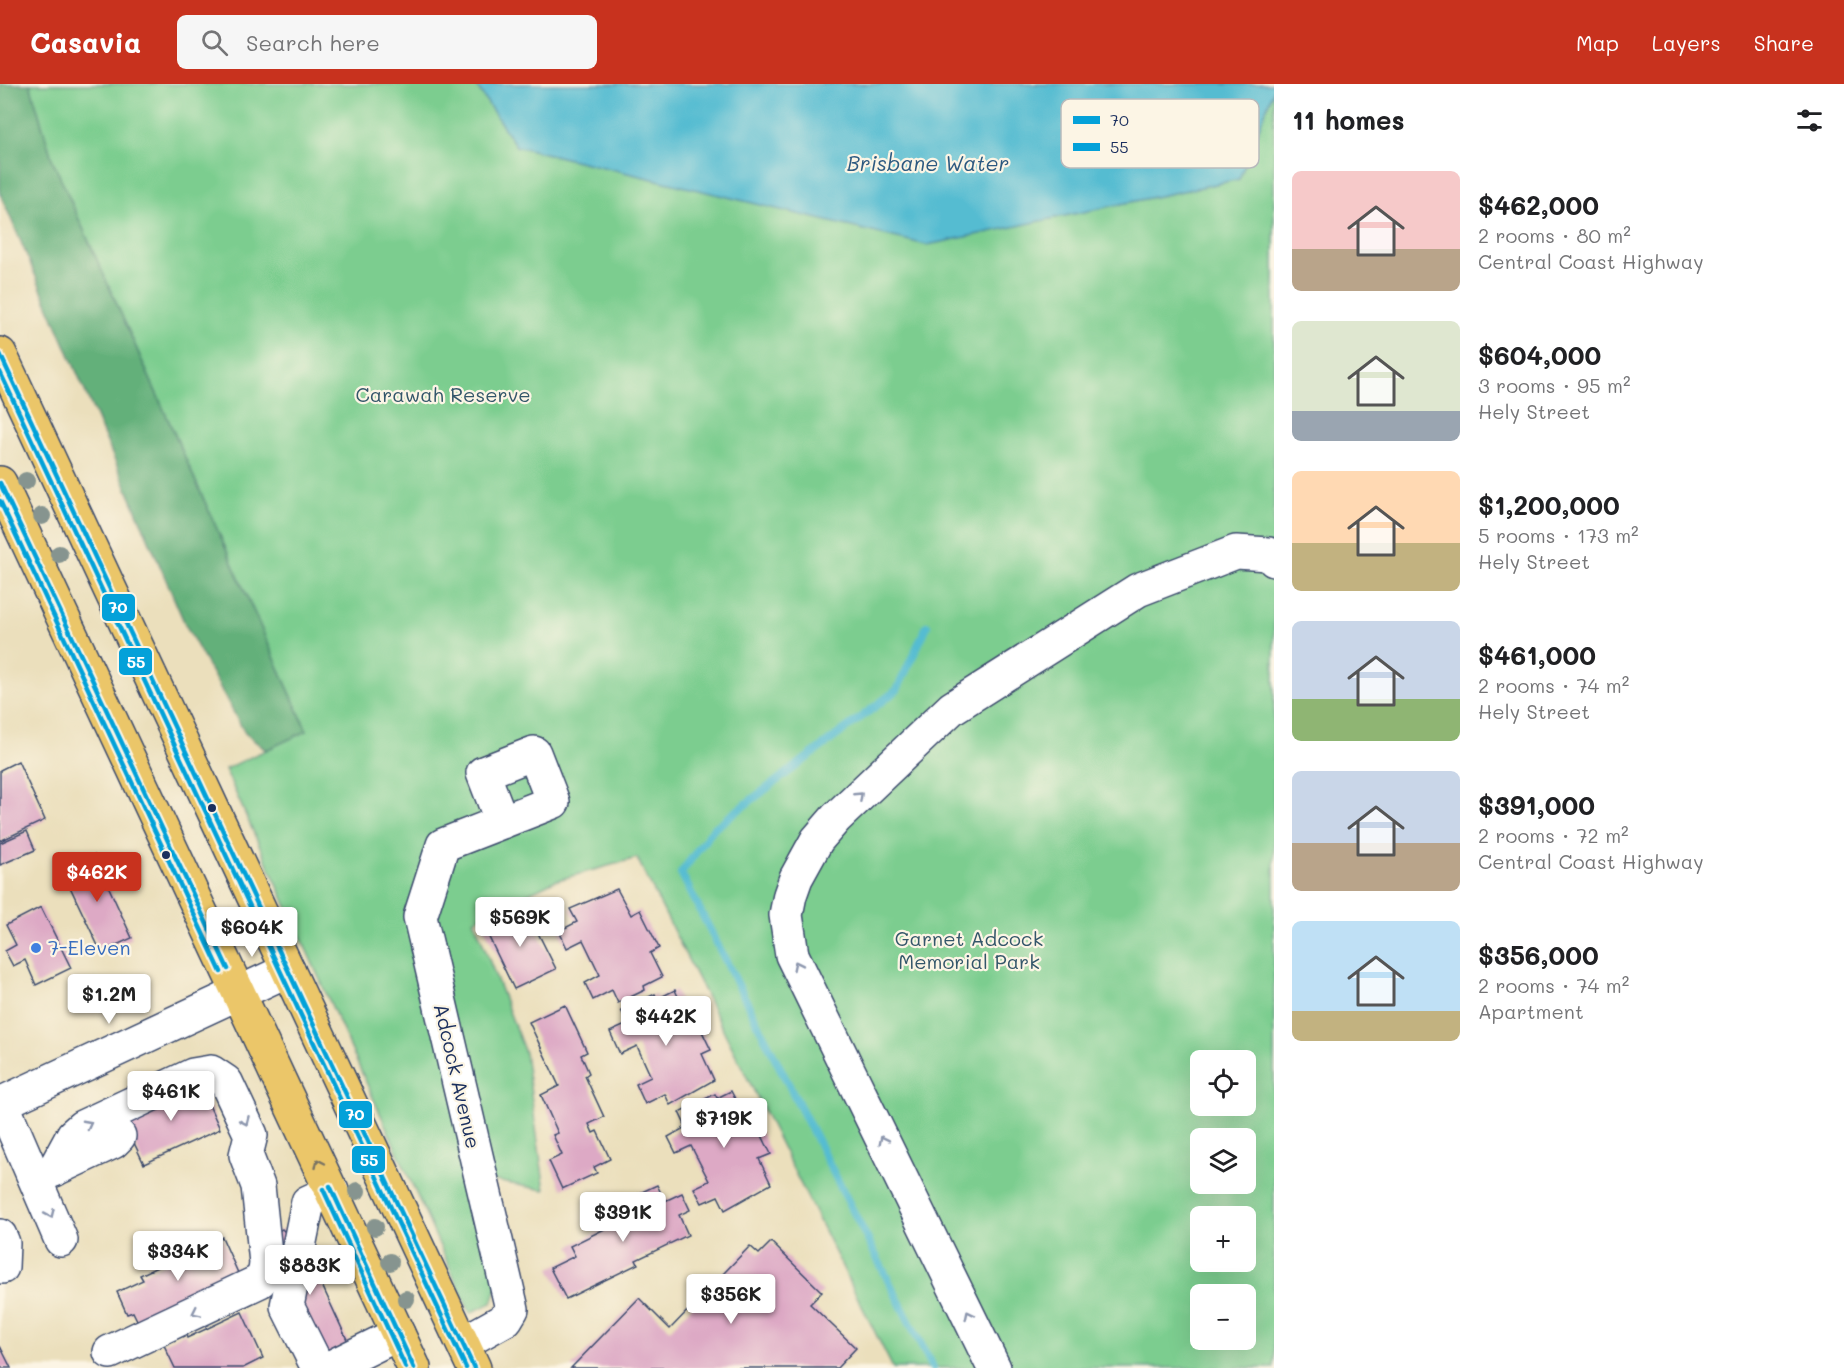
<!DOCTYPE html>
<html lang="en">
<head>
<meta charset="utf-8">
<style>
	:root { --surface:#fff; --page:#f6f6f6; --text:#202124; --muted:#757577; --accent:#c8321e }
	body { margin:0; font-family:Mali,sans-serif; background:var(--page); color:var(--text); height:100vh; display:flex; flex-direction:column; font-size:22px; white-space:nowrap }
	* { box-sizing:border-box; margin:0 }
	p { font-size:20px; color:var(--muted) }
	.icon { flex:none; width:33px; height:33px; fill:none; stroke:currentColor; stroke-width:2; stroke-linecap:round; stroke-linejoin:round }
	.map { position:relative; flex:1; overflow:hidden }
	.sheet { display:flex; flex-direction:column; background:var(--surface); width:570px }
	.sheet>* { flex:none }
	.fabs { position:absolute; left:1190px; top:966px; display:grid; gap:12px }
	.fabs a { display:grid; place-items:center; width:66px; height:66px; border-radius:9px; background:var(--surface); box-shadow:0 6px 24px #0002; font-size:30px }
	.price { position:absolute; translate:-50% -51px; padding:0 14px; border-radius:6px; background:#fff; color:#222; font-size:20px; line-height:39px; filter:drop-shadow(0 2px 3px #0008) }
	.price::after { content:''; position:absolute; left:50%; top:36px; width:18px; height:14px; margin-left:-9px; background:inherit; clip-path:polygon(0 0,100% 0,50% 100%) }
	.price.current { background:var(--accent); color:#fff }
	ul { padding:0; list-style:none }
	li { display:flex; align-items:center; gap:18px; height:150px; padding:0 18px }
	li span { display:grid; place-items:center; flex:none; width:168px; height:120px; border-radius:9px; color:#555 }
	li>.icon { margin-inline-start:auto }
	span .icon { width:72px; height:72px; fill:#fffc; stroke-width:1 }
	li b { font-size:26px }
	h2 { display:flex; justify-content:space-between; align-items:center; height:72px; padding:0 18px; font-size:26px }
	header { display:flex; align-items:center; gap:36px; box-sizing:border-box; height:84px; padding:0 30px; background:var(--accent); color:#fff }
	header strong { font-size:28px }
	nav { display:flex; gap:33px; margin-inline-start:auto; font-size:21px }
	.search { width:420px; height:54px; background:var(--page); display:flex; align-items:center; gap:15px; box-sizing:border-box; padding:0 21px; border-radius:9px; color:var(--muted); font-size:22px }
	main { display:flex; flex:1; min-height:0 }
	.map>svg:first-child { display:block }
	.green { fill:#7bcd8f; stroke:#4b7e76; stroke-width:1.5; fill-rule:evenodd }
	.forest { fill:#64b07a; stroke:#40706c; stroke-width:1.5 }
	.water { fill:#54bcd1; stroke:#387698; stroke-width:1.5 }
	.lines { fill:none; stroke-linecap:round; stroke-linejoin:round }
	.stream { stroke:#54bcd1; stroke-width:8 }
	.building { fill:#dda9c5 }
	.minor-casing { stroke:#3a496c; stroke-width:36 }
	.highway-casing { stroke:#3a496c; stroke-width:36 }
	.minor { stroke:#fff; stroke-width:33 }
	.highway { stroke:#ebc669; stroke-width:33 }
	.bus-1-casing { stroke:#fcf5e5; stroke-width:9 }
	.bus-2-casing { stroke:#fcf5e5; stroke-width:9 }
	.bus-1 { stroke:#04a1d9; stroke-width:4.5 }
	.bus-2 { stroke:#04a1d9; stroke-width:4.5 }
	.tree { fill:#86948f }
	.oneway { stroke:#8d97ae }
	.oneway2 { stroke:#797363 }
	.bus-dot { fill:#1b2f5e; stroke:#fcf5e5; stroke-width:2 }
	.shop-dot { fill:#3f7fe0; stroke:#fcf5e5; stroke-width:2 }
	.labels { text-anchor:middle; stroke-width:4.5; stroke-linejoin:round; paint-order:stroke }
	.park-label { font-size:20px; fill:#33566a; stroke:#fcf5e5 }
	.shop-label { font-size:20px; fill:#366cbe; stroke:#fcf5e5; text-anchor:start }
	.street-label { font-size:20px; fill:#1b2f5e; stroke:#fcf5e5 }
	.water-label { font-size:21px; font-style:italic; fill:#2c5980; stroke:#fcf5e5 }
	.key { fill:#fcf5e5; stroke:#b8babc; stroke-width:1.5 }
	.key-label { font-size:16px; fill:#1b2f5e }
	.line-badge { stroke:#fcf5e5; stroke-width:2 }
	.badge-label { font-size:16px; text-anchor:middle; font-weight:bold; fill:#fff }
</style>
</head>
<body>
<header>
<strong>Casavia</strong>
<div class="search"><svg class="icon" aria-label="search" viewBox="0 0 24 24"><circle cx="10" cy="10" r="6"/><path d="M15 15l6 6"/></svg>Search here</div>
<nav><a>Map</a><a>Layers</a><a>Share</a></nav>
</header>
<main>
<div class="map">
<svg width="1274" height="1284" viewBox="0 0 1274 1284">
	<rect width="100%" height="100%" fill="#fcf5e5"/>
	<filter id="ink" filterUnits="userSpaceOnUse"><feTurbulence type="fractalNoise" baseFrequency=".0167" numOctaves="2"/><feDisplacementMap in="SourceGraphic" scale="12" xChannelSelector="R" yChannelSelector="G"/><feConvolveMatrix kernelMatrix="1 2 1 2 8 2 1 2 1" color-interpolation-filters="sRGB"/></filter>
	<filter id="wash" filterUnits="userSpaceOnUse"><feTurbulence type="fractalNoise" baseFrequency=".008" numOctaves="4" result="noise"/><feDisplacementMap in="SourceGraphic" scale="24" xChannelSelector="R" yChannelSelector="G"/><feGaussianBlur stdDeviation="1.35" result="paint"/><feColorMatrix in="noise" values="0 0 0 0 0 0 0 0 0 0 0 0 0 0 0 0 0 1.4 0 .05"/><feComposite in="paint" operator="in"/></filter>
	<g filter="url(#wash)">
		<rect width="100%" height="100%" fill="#ebdfbc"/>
		<!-- green -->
		<path class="green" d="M30,0H475L516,62L927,161L1239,95L1274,5V1284H893L637,774L554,797L474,836L525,969L545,1106L473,1093L499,1198L492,1219L470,1229L225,685L307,647L52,75ZM1200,976H1245V1022H1200ZM1200,1054H1245V1100H1200ZM1200,1132H1245V1178H1200ZM1200,1210H1245V1256H1200Z"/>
		<!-- forest -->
		<path class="forest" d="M0,0H30L52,75L307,647L266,666L245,649L185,540L0,109Z"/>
		<!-- water -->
		<path class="water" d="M475,0H1274V5L1239,95L927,161L516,62Z"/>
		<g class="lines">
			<!-- stream -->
			<path class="stream" d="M927,542L897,606L713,745L681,789L933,1284"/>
		</g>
		<g id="blocks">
			<!-- building -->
			<g class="building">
				<path d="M18,677L45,736L0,757V686Z"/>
				<path d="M27,747L35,766L0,781V759Z"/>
				<path d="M94,771L132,854L101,868L62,786Z"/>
				<path d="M617,805L631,831L640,826L659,864L650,869L662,893L644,902L645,906L618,919L612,906L593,916L585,899L600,891L583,856L567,864L559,847L577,838L570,825Z"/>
				<path d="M41,823L71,884L36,901L25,876L13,882L5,867L16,861L6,841Z"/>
				<path d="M525,823L556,885L514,905L484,843Z"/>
				<path d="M675,906L688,934L694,931L711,966L702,970L714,996L670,1021L665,1010L645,1020L636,1000L651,993L637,962L620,970L610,948L628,940L621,926L655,910L657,915Z"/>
				<path d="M565,921L587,968L581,971L589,989L585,992L604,1033L589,1040L593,1049L597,1047L610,1075L594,1083L597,1089L562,1105L549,1077L562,1071L553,1051L558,1049L541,1011L559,1002L529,938Z"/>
				<path d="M197,995L220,1045L144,1080L121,1031Z"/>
				<path d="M731,1007L743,1030L750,1027L771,1070L759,1075L771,1100L725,1126L718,1112L702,1119L694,1104L709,1097L691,1062L676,1069L668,1053L686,1043L679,1028L715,1010L717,1014Z"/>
				<path d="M657,1101L665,1117L682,1109L690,1126L679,1131L688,1151L636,1176L638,1180L566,1215L550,1184L575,1172L570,1162L639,1128L631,1113Z"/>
				<path d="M282,1145L309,1173L349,1260L321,1273L280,1183L275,1150Z"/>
				<path d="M222,1153L238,1189L141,1244L133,1228L127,1230L117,1208L143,1196L140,1191Z"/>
				<path d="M771,1158L822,1208L810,1220L856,1264L837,1284H571L639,1214L670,1245L750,1162L759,1170Z"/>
				<path d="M242,1228L263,1274L243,1284H175L163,1259L185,1249L187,1254Z"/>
				<path d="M0,1262L11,1284H0Z"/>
			</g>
		</g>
	</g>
	<g filter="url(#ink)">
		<use href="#blocks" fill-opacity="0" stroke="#3a496c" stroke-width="1.5"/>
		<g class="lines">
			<!-- minor casing -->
			<g class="minor-casing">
				<g id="minor">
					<path d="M2,1019L61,1156"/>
					<path d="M0,1020L288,886"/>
					<path d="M54,1086L73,1051L82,1043L193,991L211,988L226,998L251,1051L246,1071L258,1102L266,1179L265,1188L260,1197L110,1268"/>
					<path d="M49,1088L113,1058L119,1052"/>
					<path d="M0,1152L3,1159L2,1183"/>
					<path d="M463,1259L506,1235L512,1225L420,833L443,761L553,718L534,669L483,689L502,738"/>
					<path d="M318,1284L287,1222L308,1118L332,1107"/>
					<path d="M329,1284L398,1250"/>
					<path d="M994,1284L792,871L786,831L790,811L796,794L817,756L836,734L952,624L1138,506L1236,468L1269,470L1274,476"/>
				</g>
			</g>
			<!-- highway casing -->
			<g class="highway-casing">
				<g id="highway">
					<path d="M0,270L474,1284"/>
					<path d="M0,399L414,1284"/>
				</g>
			</g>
			<!-- minor -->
			<use href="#minor" class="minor"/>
			<!-- highway -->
			<use href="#highway" class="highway"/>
			<!-- bus-1 casing -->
			<g class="bus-1-casing">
				<g id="bus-1">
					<path d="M0,270L474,1284"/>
					<path d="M0,399L228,885"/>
					<path d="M330,1102L414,1284"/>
				</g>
			</g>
			<!-- bus-2 casing -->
			<g class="bus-2-casing">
				<g id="bus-2">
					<path d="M0,288L466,1284"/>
					<path d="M0,417L221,888"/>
					<path d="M323,1105L406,1284"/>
				</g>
			</g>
			<!-- bus-1 -->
			<use href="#bus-1" class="bus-1"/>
			<!-- bus-2 -->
			<use href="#bus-2" class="bus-2"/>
		</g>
		<!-- trees -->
		<g class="tree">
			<circle cx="26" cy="397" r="9"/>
			<circle cx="42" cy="432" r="9"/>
			<circle cx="59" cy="470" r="9"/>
			<circle cx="357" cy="1107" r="9"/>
			<circle cx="375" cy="1143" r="9"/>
			<circle cx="390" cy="1178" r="9"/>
			<circle cx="406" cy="1215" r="9"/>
		</g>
		<!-- one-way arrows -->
		<defs><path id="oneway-chevron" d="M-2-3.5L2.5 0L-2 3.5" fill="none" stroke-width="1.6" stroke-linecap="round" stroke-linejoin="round" transform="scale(1.5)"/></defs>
		<g class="oneway">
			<use href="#oneway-chevron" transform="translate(859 712) rotate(-43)"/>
			<use href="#oneway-chevron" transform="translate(797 881) rotate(-116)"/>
			<use href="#oneway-chevron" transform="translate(245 1037) rotate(66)"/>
			<use href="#oneway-chevron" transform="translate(88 1040) rotate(-28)"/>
			<use href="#oneway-chevron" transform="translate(883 1056) rotate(-116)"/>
			<use href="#oneway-chevron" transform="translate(50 1130) rotate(66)"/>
			<use href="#oneway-chevron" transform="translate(196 1228) rotate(154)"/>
			<use href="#oneway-chevron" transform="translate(969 1231) rotate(-116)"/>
		</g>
		<use class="oneway2" href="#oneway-chevron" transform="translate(319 1079) rotate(-115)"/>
	</g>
	<!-- markers -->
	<g class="bus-dot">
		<circle cx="212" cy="724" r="5"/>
		<circle cx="166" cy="771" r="5"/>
	</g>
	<circle class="shop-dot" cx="36" cy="864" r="6"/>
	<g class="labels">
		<!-- park labels -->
		<g class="park-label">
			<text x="443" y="318">Carawah Reserve</text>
			<text x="969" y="862">Garnet Adcock<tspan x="969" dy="23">Memorial Park</tspan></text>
		</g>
		<!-- shop labels -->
		<g class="shop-label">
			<text x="48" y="871">7-Eleven</text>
		</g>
		<!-- street labels -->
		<g class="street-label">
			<text transform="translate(457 992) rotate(77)" y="7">Adcock Avenue</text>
		</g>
		<!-- water labels -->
		<g class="water-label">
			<text x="928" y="87">Brisbane Water</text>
		</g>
	</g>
	<!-- legend -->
	<rect x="1061" y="15" width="198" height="69" rx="9" class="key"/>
	<rect x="1073" y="32" width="27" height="8" fill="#04a1d9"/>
	<rect x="1073" y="59" width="27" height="8" fill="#04a1d9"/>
	<g class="key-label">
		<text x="1110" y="42">70</text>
		<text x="1110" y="69">55</text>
	</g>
	<g class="line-badge">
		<rect x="101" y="509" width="35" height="29" rx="6" fill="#04a1d9"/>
		<rect x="118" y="563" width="35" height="29" rx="6" fill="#04a1d9"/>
		<rect x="338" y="1016" width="35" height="29" rx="6" fill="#04a1d9"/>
		<rect x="351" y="1061" width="35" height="29" rx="6" fill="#04a1d9"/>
	</g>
	<g class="badge-label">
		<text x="118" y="529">70</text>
		<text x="136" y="584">55</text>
		<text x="355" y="1036">70</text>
		<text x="369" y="1082">55</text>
	</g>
</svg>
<div class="fabs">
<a><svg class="icon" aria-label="locate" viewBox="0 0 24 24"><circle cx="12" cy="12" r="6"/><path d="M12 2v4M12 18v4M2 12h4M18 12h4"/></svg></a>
<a><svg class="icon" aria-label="layers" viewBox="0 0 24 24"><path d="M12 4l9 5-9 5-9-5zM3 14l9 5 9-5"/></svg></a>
<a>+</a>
<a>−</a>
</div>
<b class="price current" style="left:97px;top:819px">$462K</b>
<b class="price" style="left:520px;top:864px">$569K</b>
<b class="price" style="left:252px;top:874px">$604K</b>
<b class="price" style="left:109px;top:941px">$1.2M</b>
<b class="price" style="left:666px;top:963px">$442K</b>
<b class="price" style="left:171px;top:1038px">$461K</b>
<b class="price" style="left:724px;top:1065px">$719K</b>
<b class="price" style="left:623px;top:1159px">$391K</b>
<b class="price" style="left:178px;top:1198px">$334K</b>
<b class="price" style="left:310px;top:1212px">$883K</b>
<b class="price" style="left:731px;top:1241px">$356K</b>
</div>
<section class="sheet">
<h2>11 homes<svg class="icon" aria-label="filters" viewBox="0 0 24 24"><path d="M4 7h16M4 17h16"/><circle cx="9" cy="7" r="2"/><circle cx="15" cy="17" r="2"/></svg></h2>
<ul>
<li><span style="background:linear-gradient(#f6c9c9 65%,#b9a48a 0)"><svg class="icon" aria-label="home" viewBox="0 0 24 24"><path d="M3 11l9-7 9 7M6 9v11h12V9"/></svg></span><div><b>$462,000</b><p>2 rooms · 80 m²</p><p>Central Coast Highway</p></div></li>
<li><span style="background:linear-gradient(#dfe7d0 75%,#9aa5b1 0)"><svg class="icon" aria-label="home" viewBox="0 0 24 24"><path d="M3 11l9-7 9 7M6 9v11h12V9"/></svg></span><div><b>$604,000</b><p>3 rooms · 95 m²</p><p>Hely Street</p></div></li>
<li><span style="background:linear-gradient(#ffd9b3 60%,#c2b280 0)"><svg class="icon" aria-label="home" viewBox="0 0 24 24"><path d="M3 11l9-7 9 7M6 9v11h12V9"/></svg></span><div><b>$1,200,000</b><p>5 rooms · 173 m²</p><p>Hely Street</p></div></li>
<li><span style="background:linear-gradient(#c9d6e8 65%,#8fb573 0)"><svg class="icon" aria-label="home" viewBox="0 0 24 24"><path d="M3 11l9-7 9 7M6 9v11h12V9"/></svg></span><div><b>$461,000</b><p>2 rooms · 74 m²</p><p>Hely Street</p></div></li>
<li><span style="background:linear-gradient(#c9d6e8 60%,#b9a48a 0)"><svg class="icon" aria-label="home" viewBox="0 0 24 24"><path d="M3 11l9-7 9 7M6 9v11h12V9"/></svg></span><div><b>$391,000</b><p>2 rooms · 72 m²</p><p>Central Coast Highway</p></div></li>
<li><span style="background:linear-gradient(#bfe0f5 75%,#c2b280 0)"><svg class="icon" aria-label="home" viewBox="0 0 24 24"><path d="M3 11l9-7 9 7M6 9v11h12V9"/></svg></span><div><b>$356,000</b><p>2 rooms · 74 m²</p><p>Apartment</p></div></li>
</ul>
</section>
</main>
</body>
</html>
